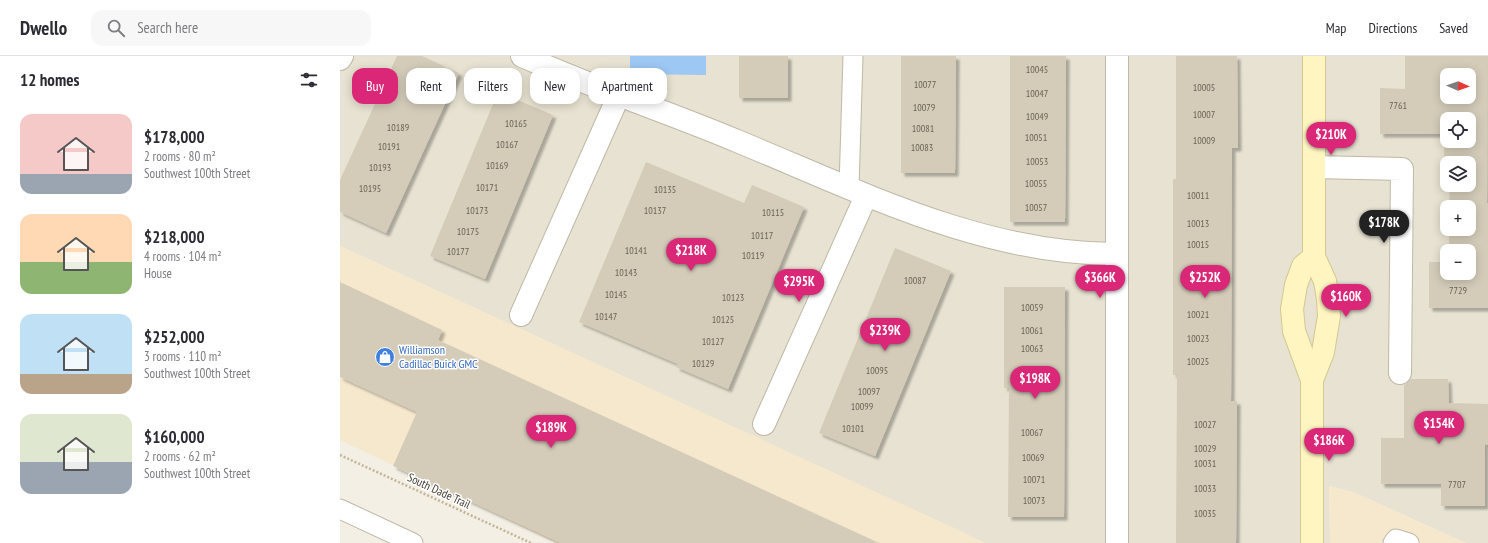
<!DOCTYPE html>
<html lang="en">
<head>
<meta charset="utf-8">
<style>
	:root { --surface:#fff; --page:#f7f7f7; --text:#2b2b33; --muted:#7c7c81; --line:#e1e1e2; --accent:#db2777 }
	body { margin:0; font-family:"PT Sans Narrow",sans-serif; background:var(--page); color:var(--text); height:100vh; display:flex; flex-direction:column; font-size:15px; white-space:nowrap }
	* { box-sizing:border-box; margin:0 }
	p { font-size:13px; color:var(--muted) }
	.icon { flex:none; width:22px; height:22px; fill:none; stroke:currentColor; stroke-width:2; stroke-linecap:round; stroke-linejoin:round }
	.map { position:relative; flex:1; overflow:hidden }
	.sheet { display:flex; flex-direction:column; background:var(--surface); width:340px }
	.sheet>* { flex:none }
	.top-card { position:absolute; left:12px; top:12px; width:380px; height:36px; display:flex; gap:8px }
	.needle { width:26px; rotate:92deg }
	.fabs { position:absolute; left:1100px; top:12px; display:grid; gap:8px }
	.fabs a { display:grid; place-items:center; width:36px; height:36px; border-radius:8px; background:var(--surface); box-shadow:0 2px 10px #0003; font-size:20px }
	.price { position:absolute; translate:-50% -34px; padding:0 9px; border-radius:14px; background:var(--accent); color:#fff; font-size:13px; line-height:26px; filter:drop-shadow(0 1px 2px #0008) }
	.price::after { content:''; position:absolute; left:50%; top:24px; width:12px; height:9px; margin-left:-6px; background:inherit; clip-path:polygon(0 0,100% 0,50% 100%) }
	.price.on { background:#222; color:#fff }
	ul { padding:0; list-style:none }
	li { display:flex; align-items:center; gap:12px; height:100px; padding:0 20px }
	li span { display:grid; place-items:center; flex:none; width:112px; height:80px; border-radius:12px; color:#555 }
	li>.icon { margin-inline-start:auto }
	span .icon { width:48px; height:48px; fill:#fffc; stroke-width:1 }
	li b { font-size:17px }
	h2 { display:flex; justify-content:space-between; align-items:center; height:48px; padding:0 20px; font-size:17px }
	.pill { padding:0 14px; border-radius:12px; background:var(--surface); box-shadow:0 2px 10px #0003; font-size:14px; line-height:36px }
	.pill.on { background:var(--accent); color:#fff }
	header { display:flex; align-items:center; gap:24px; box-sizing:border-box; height:56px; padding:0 20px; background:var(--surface); border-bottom:1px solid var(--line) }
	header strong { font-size:19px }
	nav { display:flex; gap:22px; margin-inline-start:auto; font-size:14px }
	.search { width:280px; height:36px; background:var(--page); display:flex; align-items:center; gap:10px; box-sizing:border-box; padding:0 14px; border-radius:12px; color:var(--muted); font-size:15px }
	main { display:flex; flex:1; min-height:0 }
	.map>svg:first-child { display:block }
	.residential { fill:#e7e2d1; fill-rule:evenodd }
	.commercial { fill:#f6e8cd }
	.water { fill:#9dc8f3 }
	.building { fill:#d4ccb9; fill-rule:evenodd; filter:url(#shadow) }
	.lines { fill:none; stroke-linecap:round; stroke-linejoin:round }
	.lane-casing { stroke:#beb8a6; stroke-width:21 }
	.street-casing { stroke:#beb8a6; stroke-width:24 }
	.secondary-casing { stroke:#d5c891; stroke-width:24 }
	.path { stroke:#c0b597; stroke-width:2.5; stroke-dasharray:2 2; stroke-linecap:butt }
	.lane { stroke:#fff; stroke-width:19 }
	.street { stroke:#fff; stroke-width:22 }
	.secondary { stroke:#fff5c1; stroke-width:22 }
	.labels { text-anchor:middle; stroke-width:3; stroke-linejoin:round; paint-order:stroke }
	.number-label { font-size:10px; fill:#696254 }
	.shop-label { font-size:12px; fill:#366cbe; stroke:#fff; text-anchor:start }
	.street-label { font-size:12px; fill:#453f33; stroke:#fff }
</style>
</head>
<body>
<header>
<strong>Dwello</strong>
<div class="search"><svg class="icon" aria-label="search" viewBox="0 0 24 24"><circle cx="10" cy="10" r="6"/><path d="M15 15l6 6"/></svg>Search here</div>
<nav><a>Map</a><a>Directions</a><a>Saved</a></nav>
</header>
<main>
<section class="sheet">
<h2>12 homes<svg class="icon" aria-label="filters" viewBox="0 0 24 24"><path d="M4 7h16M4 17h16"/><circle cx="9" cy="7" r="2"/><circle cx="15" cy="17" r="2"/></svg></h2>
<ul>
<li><span style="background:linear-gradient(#f6c9c9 75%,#9aa5b1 0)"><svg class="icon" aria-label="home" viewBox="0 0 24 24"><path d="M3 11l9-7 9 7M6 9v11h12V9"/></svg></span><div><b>$178,000</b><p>2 rooms · 80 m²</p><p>Southwest 100th Street</p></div></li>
<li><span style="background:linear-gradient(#ffd9b3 60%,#8fb573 0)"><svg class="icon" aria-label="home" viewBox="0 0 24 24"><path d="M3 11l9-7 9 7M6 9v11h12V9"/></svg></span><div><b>$218,000</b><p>4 rooms · 104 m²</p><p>House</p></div></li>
<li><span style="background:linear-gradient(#bfe0f5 75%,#b9a48a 0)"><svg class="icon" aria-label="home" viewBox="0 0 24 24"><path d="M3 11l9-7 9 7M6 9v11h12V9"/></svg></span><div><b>$252,000</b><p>3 rooms · 110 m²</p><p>Southwest 100th Street</p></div></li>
<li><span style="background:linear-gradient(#dfe7d0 60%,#9aa5b1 0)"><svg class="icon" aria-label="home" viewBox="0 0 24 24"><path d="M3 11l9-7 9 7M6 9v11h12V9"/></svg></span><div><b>$160,000</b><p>2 rooms · 62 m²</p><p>Southwest 100th Street</p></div></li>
</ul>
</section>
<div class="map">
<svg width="1148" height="487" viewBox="0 0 1148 487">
	<defs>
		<filter id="shadow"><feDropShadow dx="3.5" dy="3.5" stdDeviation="1" flood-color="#0004"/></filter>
	</defs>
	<rect width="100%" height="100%" fill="#f3efe4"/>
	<!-- residential -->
	<path class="residential" d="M0,0H1148V487H1126L1013,436L989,430L990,487H645L0,190ZM1107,19H1129V41H1107ZM1107,63H1129V85H1107ZM1107,107H1129V129H1107ZM1107,151H1129V173H1107ZM1107,195H1129V217H1107Z"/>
	<!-- commercial -->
	<g class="commercial">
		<path d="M0,190L621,475L645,487H216L0,384Z"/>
		<path d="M989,430L1013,436L1126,487H990Z"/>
	</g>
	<!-- water -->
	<path class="water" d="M290,0H366V19L290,18Z"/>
	<!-- building -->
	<g class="building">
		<path d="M57,0H82L119,17L46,177L0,156V124Z"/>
		<rect x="399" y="0" width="49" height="42"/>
		<path d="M561,0H616L615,117H561Z"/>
		<path d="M670,0H726L725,166H670Z"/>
		<path d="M836,0H897L898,92H892L891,345H897L896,487H836L837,319H833V123H836Z"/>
		<path d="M1065,0H1148L1147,147H1148V252H1089V206H1107V217H1129V195H1109V173H1129V151H1109L1110,129H1129V107H1110V100H1104V78H1040V32L1065,33ZM1107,19H1129V41H1107ZM1107,63H1129V85H1107Z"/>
		<path d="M158,36L213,59L145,223L90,200Z"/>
		<path d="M306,106L404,147L412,129L464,151L388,333L336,311L338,308L239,266Z"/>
		<path d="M555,192L611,215L535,400L479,377Z"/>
		<path d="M0,226L102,274L98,284L539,487H221L53,410L77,356L0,321Z"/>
		<path d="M664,231H725L724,461H668L669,332H664Z"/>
		<path d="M1071,323H1108L1109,347L1148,348V389L1145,388V450H1101V428H1041V382H1064V329Z"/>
	</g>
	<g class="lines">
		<!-- lane casing -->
		<g class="lane-casing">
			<g id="lane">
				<path d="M509,132L513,0"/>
				<path d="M0,453L73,487"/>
				<path d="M1053,487L1056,483L1069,487"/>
			</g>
		</g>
		<!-- street casing -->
		<g class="street-casing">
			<g id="street">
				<path d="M182,0C215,14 248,28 282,40C320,55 359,69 397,85C519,135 642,198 776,198"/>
				<path d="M777,0V487"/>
				<path d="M0,3L2,0"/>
				<path d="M974,111L1062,113L1060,317"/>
				<path d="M181,259L279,39"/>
				<path d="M424,368L526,140"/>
			</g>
		</g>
		<!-- secondary casing -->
		<g class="secondary-casing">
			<g id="secondary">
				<path d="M972,324L954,275L952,253L956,229L963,210L974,201"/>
				<path d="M972,487V324L983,296L989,260L988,243L985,225L974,201V0"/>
			</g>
		</g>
		<!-- path -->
		<path class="path" d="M0,399L191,487"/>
		<!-- lane -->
		<use href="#lane" class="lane"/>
		<!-- street -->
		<use href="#street" class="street"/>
		<!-- secondary -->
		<use href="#secondary" class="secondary"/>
	</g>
	<!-- icons -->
	<defs>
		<g id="shop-disc" transform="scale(1)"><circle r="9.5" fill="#3f7fe0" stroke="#fff"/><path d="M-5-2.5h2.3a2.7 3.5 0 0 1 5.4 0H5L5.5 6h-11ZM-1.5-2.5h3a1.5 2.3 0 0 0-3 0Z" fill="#fff"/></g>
	</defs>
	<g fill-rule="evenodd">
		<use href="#shop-disc" x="45" y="301"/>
	</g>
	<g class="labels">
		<!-- number labels -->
		<g class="number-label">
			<text x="697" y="17">10045</text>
			<text x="585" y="32">10077</text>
			<text x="864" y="35">10005</text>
			<text x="697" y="41">10047</text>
			<text x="1058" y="53">7761</text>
			<text x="584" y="55">10079</text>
			<text x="864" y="62">10007</text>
			<text x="697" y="64">10049</text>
			<text x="176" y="71">10165</text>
			<text x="58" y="75">10189</text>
			<text x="583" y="76">10081</text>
			<text x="696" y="85">10051</text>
			<text x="864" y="88">10009</text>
			<text x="167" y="92">10167</text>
			<text x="49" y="94">10191</text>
			<text x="582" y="95">10083</text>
			<text x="697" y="109">10053</text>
			<text x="157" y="113">10169</text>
			<text x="40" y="115">10193</text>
			<text x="696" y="131">10055</text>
			<text x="147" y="135">10171</text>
			<text x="30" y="136">10195</text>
			<text x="325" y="137">10135</text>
			<text x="858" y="143">10011</text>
			<text x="696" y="155">10057</text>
			<text x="137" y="158">10173</text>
			<text x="315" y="158">10137</text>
			<text x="433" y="160">10115</text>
			<text x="858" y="171">10013</text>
			<text x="128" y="179">10175</text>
			<text x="422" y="183">10117</text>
			<text x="858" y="192">10015</text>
			<text x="296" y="198">10141</text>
			<text x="118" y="199">10177</text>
			<text x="413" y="203">10119</text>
			<text x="286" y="220">10143</text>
			<text x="575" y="228">10087</text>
			<text x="1118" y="238">7729</text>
			<text x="276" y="242">10145</text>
			<text x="393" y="245">10123</text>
			<text x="692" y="255">10059</text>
			<text x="858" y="262">10021</text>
			<text x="266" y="264">10147</text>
			<text x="383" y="267">10125</text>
			<text x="692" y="278">10061</text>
			<text x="858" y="286">10023</text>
			<text x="373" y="289">10127</text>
			<text x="692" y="296">10063</text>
			<text x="858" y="309">10025</text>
			<text x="363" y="311">10129</text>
			<text x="537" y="318">10095</text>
			<text x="529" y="339">10097</text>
			<text x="522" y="354">10099</text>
			<text x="865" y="372">10027</text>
			<text x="513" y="376">10101</text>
			<text x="692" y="380">10067</text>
			<text x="865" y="396">10029</text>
			<text x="693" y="405">10069</text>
			<text x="865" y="411">10031</text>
			<text x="694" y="427">10071</text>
			<text x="1117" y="432">7707</text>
			<text x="865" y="436">10033</text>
			<text x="694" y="448">10073</text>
			<text x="865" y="461">10035</text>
		</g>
		<!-- shop labels -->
		<g class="shop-label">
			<text x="59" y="298">Williamson<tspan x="59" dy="14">Cadillac Buick GMC</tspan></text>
		</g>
		<!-- street labels -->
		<g class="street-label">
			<text transform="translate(99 435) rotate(25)" y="4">South Dade Trail</text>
		</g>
	</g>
</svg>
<div class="fabs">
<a><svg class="needle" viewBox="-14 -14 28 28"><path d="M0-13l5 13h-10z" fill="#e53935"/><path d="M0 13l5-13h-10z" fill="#7c7c81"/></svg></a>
<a><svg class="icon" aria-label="locate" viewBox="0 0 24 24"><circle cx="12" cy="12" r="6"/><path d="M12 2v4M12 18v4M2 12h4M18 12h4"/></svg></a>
<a><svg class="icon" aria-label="layers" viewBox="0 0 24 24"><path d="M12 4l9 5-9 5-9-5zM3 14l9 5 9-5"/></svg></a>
<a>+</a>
<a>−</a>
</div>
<b class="price" style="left:991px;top:100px">$210K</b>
<b class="price on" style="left:1044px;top:188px">$178K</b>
<b class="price" style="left:351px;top:216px">$218K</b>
<b class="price" style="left:760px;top:243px">$366K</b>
<b class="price" style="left:865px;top:243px">$252K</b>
<b class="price" style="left:459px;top:247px">$295K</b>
<b class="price" style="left:1006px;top:262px">$160K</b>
<b class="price" style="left:545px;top:296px">$239K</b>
<b class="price" style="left:695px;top:344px">$198K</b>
<b class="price" style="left:1099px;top:389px">$154K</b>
<b class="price" style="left:211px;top:393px">$189K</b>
<b class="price" style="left:989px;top:406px">$186K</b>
<div class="top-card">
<a class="pill on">Buy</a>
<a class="pill">Rent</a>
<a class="pill">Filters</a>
<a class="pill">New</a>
<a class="pill">Apartment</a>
</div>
</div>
</main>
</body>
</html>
